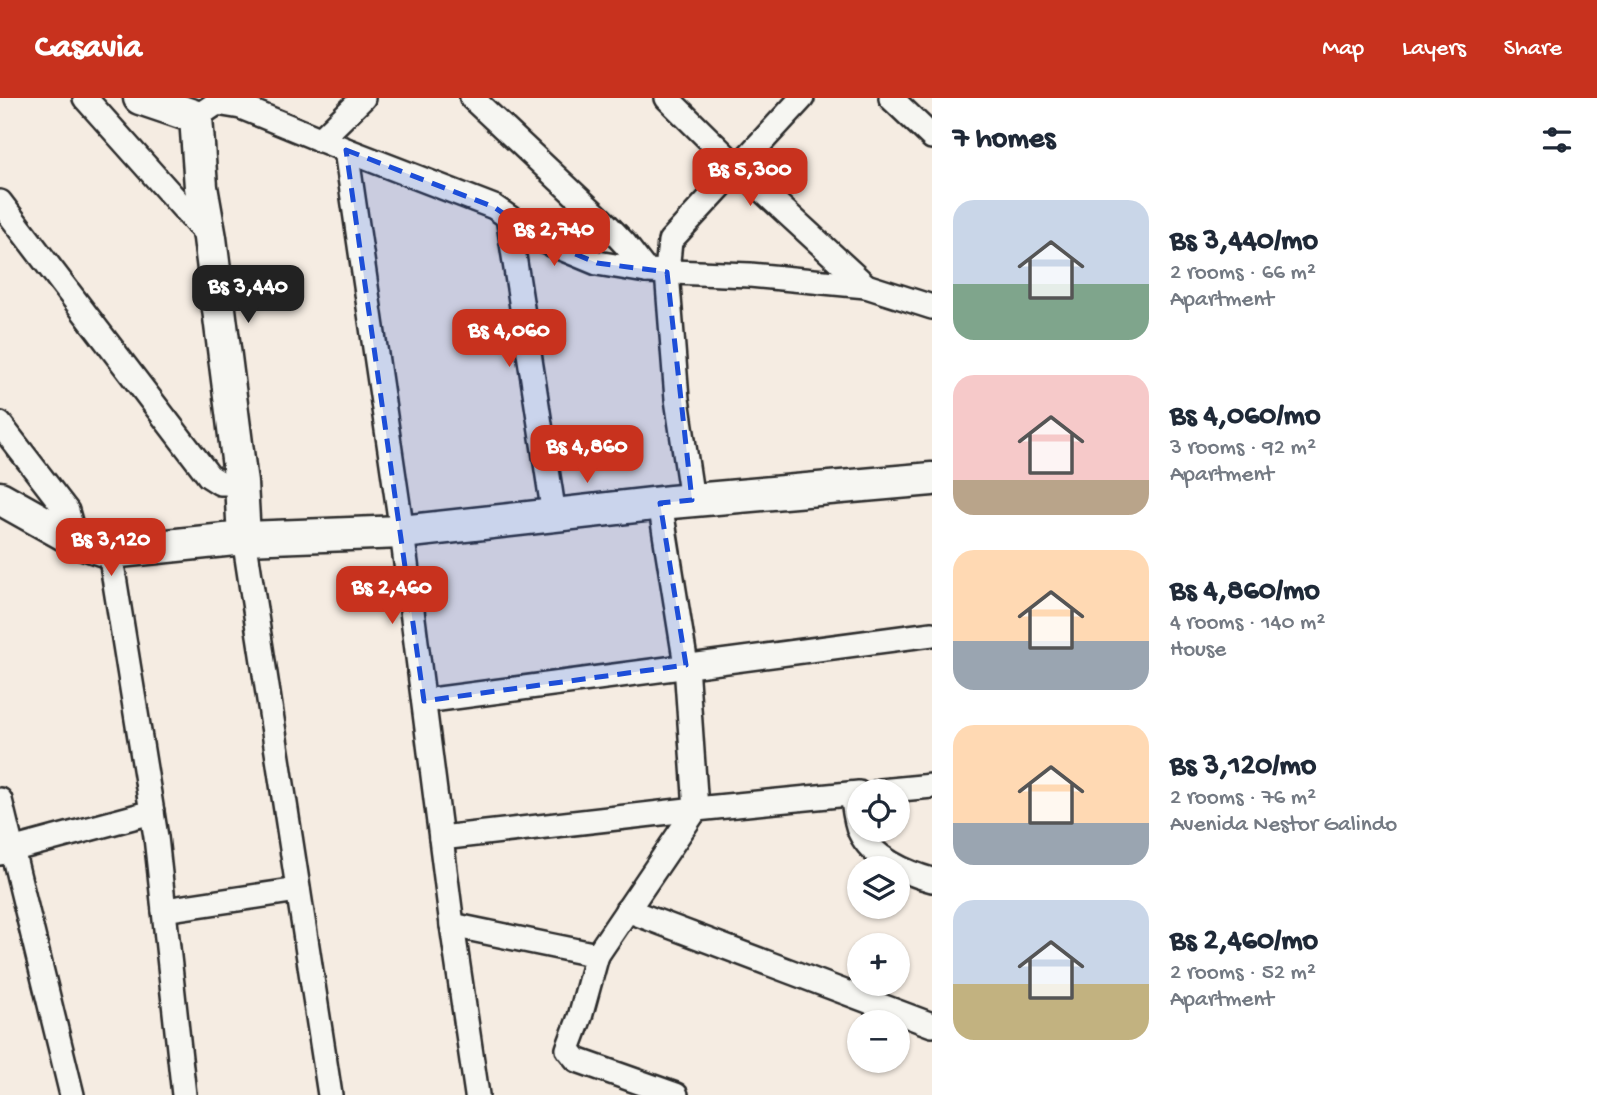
<!DOCTYPE html>
<html lang="en">
<head>
<meta charset="utf-8">
<style>
	:root { --surface:#fff; --page:#f2f2f3; --text:#1f2937; --muted:#747a83; --accent:#c8321e }
	body { margin:0; font-family:"Gochi Hand",sans-serif; background:var(--page); color:var(--text); height:100vh; display:flex; flex-direction:column; font-size:26px; white-space:nowrap }
	* { box-sizing:border-box; margin:0 }
	p { font-size:23px; color:var(--muted) }
	.icon { flex:none; width:38px; height:38px; fill:none; stroke:currentColor; stroke-width:2; stroke-linecap:round; stroke-linejoin:round }
	.map { position:relative; flex:1; overflow:hidden }
	.side { display:flex; flex-direction:column; background:var(--surface); width:665px }
	.side>* { flex:none }
	.tools { position:absolute; left:847px; top:681px; display:grid; gap:14px }
	.tools a { display:grid; place-items:center; width:63px; height:63px; border-radius:50%; background:var(--surface); box-shadow:0 2px 5px #0004; font-size:35px }
	.price { position:absolute; translate:-50% -60px; padding:0 16px; border-radius:14px; background:var(--accent); color:#fff; font-size:23px; line-height:46px; filter:drop-shadow(0 2px 4px #0008) }
	.price::after { content:''; position:absolute; left:50%; top:42px; width:21px; height:16px; margin-left:-10px; background:inherit; clip-path:polygon(0 0,100% 0,50% 100%) }
	.price.on { background:#222; color:#fff }
	ul { padding:0; list-style:none }
	li { display:flex; align-items:center; gap:21px; height:175px; padding:0 21px }
	li span { display:grid; place-items:center; flex:none; width:196px; height:140px; border-radius:21px; color:#555 }
	li>.icon { margin-inline-start:auto }
	span .icon { width:84px; height:84px; fill:#fffc; stroke-width:1 }
	li b { font-size:30px }
	h2 { display:flex; justify-content:space-between; align-items:center; height:84px; padding:0 21px; font-size:30px }
	header { display:flex; align-items:center; gap:42px; box-sizing:border-box; height:98px; padding:0 35px; background:var(--accent); color:#fff }
	header strong { font-size:33px }
	nav { display:flex; gap:38px; margin-inline-start:auto; font-size:24px }
	main { display:flex; flex:1; min-height:0 }
	.map>svg:first-child { display:block }
	.lines { fill:none; stroke-linecap:round; stroke-linejoin:round }
	.street-casing { stroke:#2b2b2b; stroke-width:28 }
	.secondary-casing { stroke:#2b2b2b; stroke-width:37 }
	.street { stroke:#f6f6f2; stroke-width:23 }
	.secondary { stroke:#f6f6f2; stroke-width:32 }
	.marked { fill:#1d4ed8; fill-opacity:0.2; stroke:#1d4ed8; stroke-width:5; stroke-dasharray:14 9; stroke-linejoin:round }
</style>
</head>
<body>
<header>
<strong>Casavia</strong>
<nav><a>Map</a><a>Layers</a><a>Share</a></nav>
</header>
<main>
<div class="map">
<svg width="932" height="997" viewBox="0 0 932 997">
	<rect width="100%" height="100%" fill="#f5ece2"/>
	<filter id="ink" filterUnits="userSpaceOnUse"><feTurbulence type="fractalNoise" baseFrequency=".0143" numOctaves="2"/><feDisplacementMap in="SourceGraphic" scale="14" xChannelSelector="R" yChannelSelector="G"/><feConvolveMatrix kernelMatrix="1 2 1 2 8 2 1 2 1" color-interpolation-filters="sRGB"/></filter>
	<g filter="url(#ink)">
		<g class="lines">
			<!-- street casing -->
			<g class="street-casing">
				<g id="street">
					<path d="M85,0L210,140"/>
					<path d="M472,0L605,125L625,146L646,173"/>
					<path d="M667,0L738,70L866,188"/>
					<path d="M891,0L932,39"/>
					<path d="M196,19L217,5L241,9L346,52L494,109L544,143L597,165L646,173L750,177L866,188L932,209"/>
					<path d="M320,42L363,0"/>
					<path d="M346,52L402,434L452,827L477,997"/>
					<path d="M0,104L209,378L220,385H241"/>
					<path d="M508,119L554,417"/>
					<path d="M0,326L67,413L75,442"/>
					<path d="M692,402L677,301L667,174L670,143L802,0"/>
					<path d="M244,440L330,997"/>
					<path d="M110,454L156,739L184,997"/>
					<path d="M424,603L932,536"/>
					<path d="M880,693L932,688"/>
					<path d="M852,696C854,707 855,723 860,734C872,760 906,775 932,782"/>
					<path d="M0,702L72,997"/>
					<path d="M441,740L696,711L859,695"/>
					<path d="M0,755L152,714"/>
					<path d="M164,812L298,792"/>
					<path d="M627,812L932,927"/>
					<path d="M452,827L597,857L580,919L568,951L577,962L676,997"/>
					<path d="M597,857L696,711L686,567L660,405"/>
				</g>
			</g>
			<!-- secondary casing -->
			<g class="secondary-casing">
				<g id="secondary">
					<path d="M140,0L196,19L201,89L210,140L241,385L244,440"/>
					<path d="M0,400L75,442L110,454L244,440L402,434L671,404L932,381"/>
				</g>
			</g>
			<!-- street -->
			<use href="#street" class="street"/>
			<!-- secondary -->
			<use href="#secondary" class="secondary"/>
		</g>
	</g>
	<!-- marked area -->
	<path class="marked" d="M346,52L494,109L544,143L597,165L667,174L692,402L660,405L686,567L424,603Z"/>
</svg>
<div class="tools">
<a><svg class="icon" aria-label="locate" viewBox="0 0 24 24"><circle cx="12" cy="12" r="6"/><path d="M12 2v4M12 18v4M2 12h4M18 12h4"/></svg></a>
<a><svg class="icon" aria-label="layers" viewBox="0 0 24 24"><path d="M12 4l9 5-9 5-9-5zM3 14l9 5 9-5"/></svg></a>
<a>+</a>
<a>−</a>
</div>
<b class="price" style="left:750px;top:110px">Bs 5,300</b>
<b class="price" style="left:554px;top:170px">Bs 2,740</b>
<b class="price on" style="left:248px;top:227px">Bs 3,440</b>
<b class="price" style="left:509px;top:271px">Bs 4,060</b>
<b class="price" style="left:587px;top:387px">Bs 4,860</b>
<b class="price" style="left:111px;top:480px">Bs 3,120</b>
<b class="price" style="left:392px;top:528px">Bs 2,460</b>
</div>
<section class="side">
<h2>7 homes<svg class="icon" aria-label="filters" viewBox="0 0 24 24"><path d="M4 7h16M4 17h16"/><circle cx="9" cy="7" r="2"/><circle cx="15" cy="17" r="2"/></svg></h2>
<ul>
<li><span style="background:linear-gradient(#c9d6e8 60%,#7fa58c 0)"><svg class="icon" aria-label="home" viewBox="0 0 24 24"><path d="M3 11l9-7 9 7M6 9v11h12V9"/></svg></span><div><b>Bs 3,440/mo</b><p>2 rooms · 66 m²</p><p>Apartment</p></div></li>
<li><span style="background:linear-gradient(#f6c9c9 75%,#b9a48a 0)"><svg class="icon" aria-label="home" viewBox="0 0 24 24"><path d="M3 11l9-7 9 7M6 9v11h12V9"/></svg></span><div><b>Bs 4,060/mo</b><p>3 rooms · 92 m²</p><p>Apartment</p></div></li>
<li><span style="background:linear-gradient(#ffd9b3 65%,#9aa5b1 0)"><svg class="icon" aria-label="home" viewBox="0 0 24 24"><path d="M3 11l9-7 9 7M6 9v11h12V9"/></svg></span><div><b>Bs 4,860/mo</b><p>4 rooms · 140 m²</p><p>House</p></div></li>
<li><span style="background:linear-gradient(#ffd9b3 70%,#9aa5b1 0)"><svg class="icon" aria-label="home" viewBox="0 0 24 24"><path d="M3 11l9-7 9 7M6 9v11h12V9"/></svg></span><div><b>Bs 3,120/mo</b><p>2 rooms · 76 m²</p><p>Avenida Nestor Galindo</p></div></li>
<li><span style="background:linear-gradient(#c9d6e8 60%,#c2b280 0)"><svg class="icon" aria-label="home" viewBox="0 0 24 24"><path d="M3 11l9-7 9 7M6 9v11h12V9"/></svg></span><div><b>Bs 2,460/mo</b><p>2 rooms · 52 m²</p><p>Apartment</p></div></li>
</ul>
</section>
</main>
</body>
</html>
